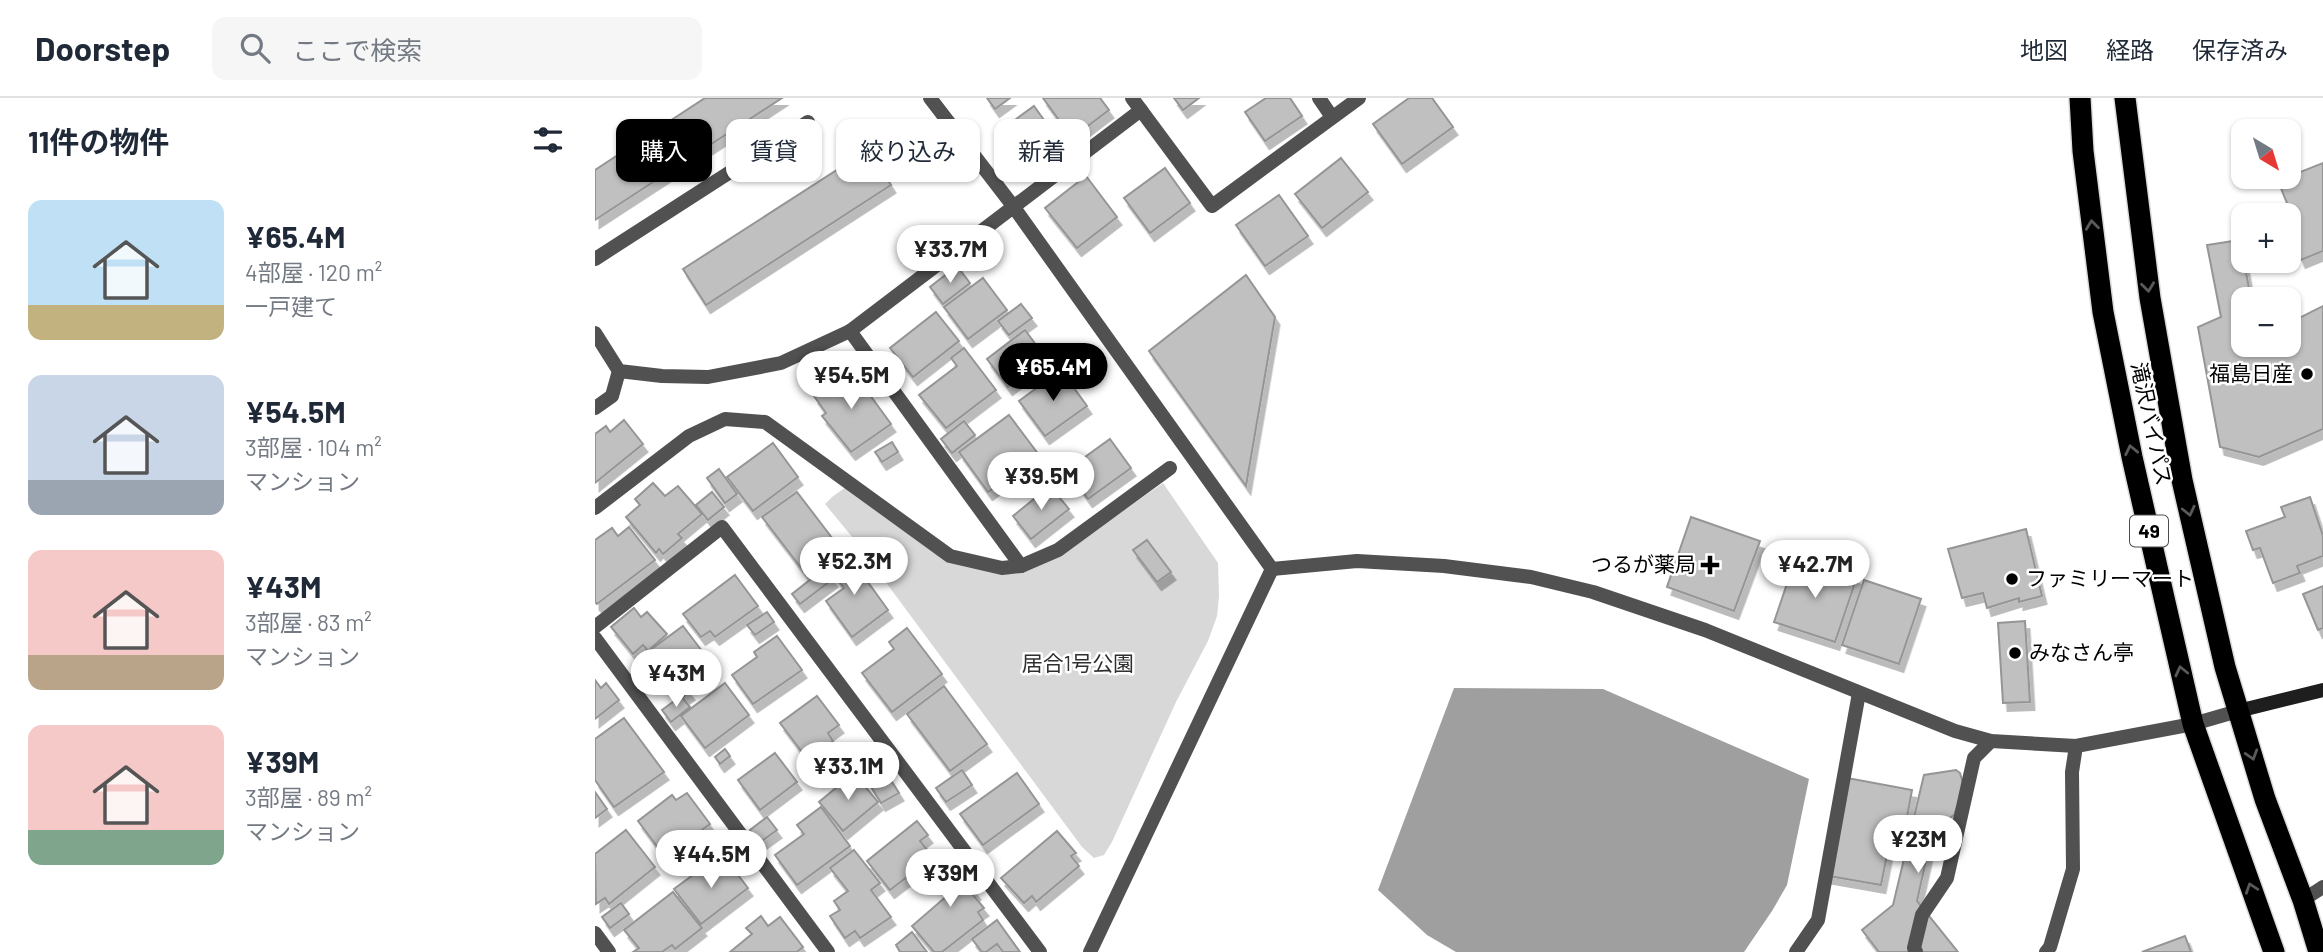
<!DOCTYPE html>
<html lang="ja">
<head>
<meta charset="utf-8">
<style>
	:root { --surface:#fff; --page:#f6f6f7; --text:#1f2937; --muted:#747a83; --line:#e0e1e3; --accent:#000 }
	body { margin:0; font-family:Barlow,"Noto Sans JP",sans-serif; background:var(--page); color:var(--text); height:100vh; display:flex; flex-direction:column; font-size:26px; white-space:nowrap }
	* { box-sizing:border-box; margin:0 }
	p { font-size:23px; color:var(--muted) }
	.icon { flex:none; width:38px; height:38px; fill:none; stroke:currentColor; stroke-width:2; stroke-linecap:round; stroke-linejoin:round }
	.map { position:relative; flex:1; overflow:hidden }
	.details { display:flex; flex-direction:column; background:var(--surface); width:595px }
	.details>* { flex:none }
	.hud { position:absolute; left:21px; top:21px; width:665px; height:63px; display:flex; gap:14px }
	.needle { width:46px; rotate:142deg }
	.buttons { position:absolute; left:1636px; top:21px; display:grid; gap:14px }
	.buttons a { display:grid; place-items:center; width:70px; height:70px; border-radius:14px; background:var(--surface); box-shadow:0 2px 5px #0004; font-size:35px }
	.price { position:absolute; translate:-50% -60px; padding:0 16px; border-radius:24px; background:#fff; color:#222; font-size:23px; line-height:46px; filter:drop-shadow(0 2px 4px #0008) }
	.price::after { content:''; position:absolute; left:50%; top:42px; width:21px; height:16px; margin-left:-10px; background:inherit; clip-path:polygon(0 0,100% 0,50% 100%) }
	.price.current { background:var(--accent); color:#fff }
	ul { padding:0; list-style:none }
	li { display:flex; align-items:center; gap:21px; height:175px; padding:0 28px }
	li span { display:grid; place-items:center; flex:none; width:196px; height:140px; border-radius:14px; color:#555 }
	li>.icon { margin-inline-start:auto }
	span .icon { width:84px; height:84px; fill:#fffc; stroke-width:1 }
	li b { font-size:30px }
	h2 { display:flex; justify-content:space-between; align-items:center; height:84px; padding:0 28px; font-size:30px }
	.chip { padding:0 24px; border-radius:14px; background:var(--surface); box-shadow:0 2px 5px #0004; font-size:24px; line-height:63px }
	.chip.current { background:var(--accent); color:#fff }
	header { display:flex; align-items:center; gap:42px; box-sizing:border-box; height:98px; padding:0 35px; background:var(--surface); border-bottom:2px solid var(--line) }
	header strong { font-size:33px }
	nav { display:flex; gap:38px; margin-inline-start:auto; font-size:24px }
	.search { width:490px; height:63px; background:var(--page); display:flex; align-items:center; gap:18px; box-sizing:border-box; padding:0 24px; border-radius:14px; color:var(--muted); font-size:26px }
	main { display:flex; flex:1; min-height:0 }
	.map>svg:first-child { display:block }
	.green { fill:#d8d8d8 }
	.water { fill:#9f9f9f }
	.building { fill:#c0c0c0; stroke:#959595; stroke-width:2; filter:url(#shadow) }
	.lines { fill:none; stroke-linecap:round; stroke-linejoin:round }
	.highway-casing { stroke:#dbdbdb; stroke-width:24 }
	.lane { stroke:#515151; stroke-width:14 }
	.street { stroke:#515151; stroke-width:14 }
	.secondary { stroke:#1e1e1e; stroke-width:14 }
	.highway { stroke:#000; stroke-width:21 }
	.oneway { stroke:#595959 }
	.poi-dot { fill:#000; stroke:#fff; stroke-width:2.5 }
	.labels { text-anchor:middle; stroke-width:5; stroke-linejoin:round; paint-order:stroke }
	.shield { fill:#fff; stroke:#4c4c4c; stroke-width:2 }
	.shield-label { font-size:19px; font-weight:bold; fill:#000 }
	.poi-label { font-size:21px; fill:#000; stroke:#fff; text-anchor:end }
	.street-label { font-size:21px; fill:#000; stroke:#fff }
	.park-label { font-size:21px; fill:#2f2f2f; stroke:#fff }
</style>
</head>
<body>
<header>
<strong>Doorstep</strong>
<div class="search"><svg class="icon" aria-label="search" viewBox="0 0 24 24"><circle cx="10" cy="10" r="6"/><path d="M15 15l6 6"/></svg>ここで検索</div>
<nav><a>地図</a><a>経路</a><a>保存済み</a></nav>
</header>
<main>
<section class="details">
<h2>11件の物件<svg class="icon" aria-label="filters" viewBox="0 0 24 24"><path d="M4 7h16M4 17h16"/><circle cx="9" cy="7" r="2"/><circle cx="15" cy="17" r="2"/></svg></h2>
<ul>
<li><span style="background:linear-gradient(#bfe0f5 75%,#c2b280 0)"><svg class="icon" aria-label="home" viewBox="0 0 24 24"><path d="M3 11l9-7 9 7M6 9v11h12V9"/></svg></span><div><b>¥65.4M</b><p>4部屋 · 120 m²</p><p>一戸建て</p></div></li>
<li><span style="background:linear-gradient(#c9d6e8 75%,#9aa5b1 0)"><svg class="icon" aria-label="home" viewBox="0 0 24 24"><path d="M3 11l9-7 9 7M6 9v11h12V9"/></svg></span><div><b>¥54.5M</b><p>3部屋 · 104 m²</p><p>マンション</p></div></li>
<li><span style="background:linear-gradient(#f6c9c9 75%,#b9a48a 0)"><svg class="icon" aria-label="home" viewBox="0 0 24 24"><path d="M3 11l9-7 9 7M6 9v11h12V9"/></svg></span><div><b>¥43M</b><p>3部屋 · 83 m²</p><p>マンション</p></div></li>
<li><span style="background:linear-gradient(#f6c9c9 75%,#7fa58c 0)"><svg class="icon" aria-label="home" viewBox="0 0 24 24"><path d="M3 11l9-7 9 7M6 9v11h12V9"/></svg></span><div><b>¥39M</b><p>3部屋 · 89 m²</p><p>マンション</p></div></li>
</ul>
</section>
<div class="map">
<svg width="1728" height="854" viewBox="0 0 1728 854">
	<defs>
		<filter id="shadow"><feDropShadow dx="4.5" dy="8" stdDeviation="0" flood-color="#0004"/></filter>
	</defs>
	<rect width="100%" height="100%" fill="#fff"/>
	<!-- green -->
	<path class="green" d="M568,385L623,465L624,498L622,518L613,543L581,604L517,744L509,757L499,760L487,749L258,440L230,406L237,399L251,389L386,471L466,456Z"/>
	<!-- water -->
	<path class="water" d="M859,590L1008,591L1214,681L1192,787L1177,813L1149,854H861L832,837L783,792Z"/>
	<!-- building -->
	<g class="building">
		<path d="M110,0H187L0,122V72Z"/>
		<path d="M392,0H415L400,11Z"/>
		<path d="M448,0H505L514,12L477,40Z"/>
		<path d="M579,0H604L588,12Z"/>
		<path d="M671,0H695L707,18L670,43L650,14Z"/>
		<path d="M814,0H837L858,29L807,66L778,26Z"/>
		<path d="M439,8L469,50L440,71L409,30Z"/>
		<path d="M273,52L296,87L111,207L88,171Z"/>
		<path d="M746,60L773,94L727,130L700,96Z"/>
		<path d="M1728,65V153L1706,162L1697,140L1705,137L1683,83Z"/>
		<path d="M570,70L595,105L555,135L529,100Z"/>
		<path d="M491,78L522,119L482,150L450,110Z"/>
		<path d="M684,97L713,138L670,168L641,127Z"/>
		<path d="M1645,142L1656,201H1648V247H1694V225L1728,208V331L1664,359L1625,349L1603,229L1626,219L1612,147Z"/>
		<path d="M362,168L375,185L348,206L335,189Z"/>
		<path d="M651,177L680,219L651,388L554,253Z"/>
		<path d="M388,180L412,212L373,241L349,209Z"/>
		<path d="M426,206L437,220L414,237L403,223Z"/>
		<path d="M341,214L364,243L318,279L295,250Z"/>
		<path d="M430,232L451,260L413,289L392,261Z"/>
		<path d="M369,250L401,292L351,330L324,297L362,268L356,260Z"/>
		<path d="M256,271L296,326L256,354L227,318L231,315L219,298Z"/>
		<path d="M466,272L492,308L450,338L424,303Z"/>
		<path d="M414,317L444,357L393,394L364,354Z"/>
		<path d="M29,322L48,346L0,385V336L11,328L15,334Z"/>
		<path d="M369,323L380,337L357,355L346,341Z"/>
		<path d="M515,341L536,370L493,401L472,372Z"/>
		<path d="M297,344L303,354L287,364L280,354Z"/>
		<path d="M178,345L203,379L158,413L132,379Z"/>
		<path d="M124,371L142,396L130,405L112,380Z"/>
		<path d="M58,385L70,398L83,388L107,416L83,436L87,440L68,456L64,451L61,455L31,419L45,407L40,401Z"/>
		<path d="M455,388L474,411L436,441L418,418Z"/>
		<path d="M117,394L129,409L113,422L101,407Z"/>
		<path d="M202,394L244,449L210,475L167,419Z"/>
		<path d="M1715,399L1728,438V458L1702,468L1705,475L1678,485L1665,450L1658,452L1651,433L1690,419L1686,409Z"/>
		<path d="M1096,419L1165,443L1139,513L1072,489Z"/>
		<path d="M34,429L60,462L2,506L0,504V442L17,430L23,438Z"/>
		<path d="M1431,431L1447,498L1424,504V500L1392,510L1388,495L1367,500L1353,451Z"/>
		<path d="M552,442L576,474L562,484L538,452Z"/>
		<path d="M252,455L293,512L257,539L231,503L249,490L233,469Z"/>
		<path d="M1201,459L1262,479L1240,544L1179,524Z"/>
		<path d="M230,470L238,481L205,506L197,496Z"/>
		<path d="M140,477L163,508L120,539L115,533L106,539L88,516Z"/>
		<path d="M1269,482L1326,501L1304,566L1247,547Z"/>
		<path d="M1728,488V530L1723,532L1708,496Z"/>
		<path d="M39,510L46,519L52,514L72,536L53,553L48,547L38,556L16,529Z"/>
		<path d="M172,514L179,524L160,537L152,527Z"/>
		<path d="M1430,523L1435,604L1408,605L1403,525Z"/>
		<path d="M88,528L107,553L62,586L43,561Z"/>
		<path d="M312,530L347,576L297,614L267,575L299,551L294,544Z"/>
		<path d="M182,538L207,572L158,606L137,577L162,559L159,554Z"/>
		<path d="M0,582L6,590L11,585L24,602L0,621Z"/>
		<path d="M86,583L95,594L88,599L80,588Z"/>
		<path d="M130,585L154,617L110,650L86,618Z"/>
		<path d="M349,588L392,646L355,673L312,616Z"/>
		<path d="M86,598L95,609L76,624L67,612Z"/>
		<path d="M222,598L244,627L233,635L238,643L213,662L185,625Z"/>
		<path d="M29,620L69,674L19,709L0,682V641Z"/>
		<path d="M130,651L135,658L125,666L120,659Z"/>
		<path d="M180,655L202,684L165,712L143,682Z"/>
		<path d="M367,672L377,687L351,704L341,690Z"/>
		<path d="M1361,672L1365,675L1368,685L1366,699L1359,717L1338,731L1322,803L1363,854H1284L1267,832L1298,807L1329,677Z"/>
		<path d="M290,673L304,695L286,705L273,684Z"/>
		<path d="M259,675L283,704L248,733L224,704Z"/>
		<path d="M422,675L444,706L388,747L365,716Z"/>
		<path d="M1247,679L1317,692L1310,730L1298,727L1286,787L1228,777Z"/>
		<path d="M0,694L12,711L0,720Z"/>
		<path d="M92,695L115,726L70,759L43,723L77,697L81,702Z"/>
		<path d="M226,709L255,748L202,787L180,757L209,736L202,727Z"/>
		<path d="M172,719L182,732L164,745L155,732Z"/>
		<path d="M322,723L333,737L325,743L338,759L295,792L272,763Z"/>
		<path d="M31,732L60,769L14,806L10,800L1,806L0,756Z"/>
		<path d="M462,733L481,755L476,758L484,768L441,804L437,798L429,805L406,780Z"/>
		<path d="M259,752L285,785L276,792L296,819L265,840L260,833L250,840L235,818L245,812L239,803L253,793L235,770Z"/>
		<path d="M352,758L381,794L378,797L389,810L383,814L388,822L347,854H339L317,828L353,797L333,773Z"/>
		<path d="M118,762L125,770L133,764L153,790L106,826L79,791Z"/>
		<path d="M78,794L107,830L80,851L77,847L67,854H38L44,850L29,832Z"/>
		<path d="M26,805L34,816L15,830L7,819Z"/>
		<path d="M166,818L173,828L185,819L208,849L202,854H135L157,836L151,830Z"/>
		<path d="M402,822L425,854H408L402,846L391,854H387L377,841Z"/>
		<path d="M317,834L332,854H305L301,847Z"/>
		<path d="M1590,838L1596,854H1547Z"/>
	</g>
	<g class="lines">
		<!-- highway casing -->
		<g class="highway-casing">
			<g id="highway">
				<path d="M1485,0L1488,53L1508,214L1537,359L1570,504L1598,626L1679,854"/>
				<path d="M1530,0L1555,200L1587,382L1630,569L1670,701L1708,802L1724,854"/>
			</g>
		</g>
		<!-- lane -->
		<g class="lane">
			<path d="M0,161L213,24"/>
			<path d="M1321,854L1319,850L1327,817L1352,780L1379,660L1396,643"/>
			<path d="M1451,854L1455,849L1478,771L1477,674L1481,648"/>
		</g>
		<!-- street -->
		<g class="street">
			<path d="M335,0L418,108L677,471"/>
			<path d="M537,0L617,108L764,0"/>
			<path d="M724,0L737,19"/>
			<path d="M255,233L426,468"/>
			<path d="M0,235L24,273L67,278L113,279L186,265L255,233L546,12"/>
			<path d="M0,310L17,298L24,273"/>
			<path d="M0,410L94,338L130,321L170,324L355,458L407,470L426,468L463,452L575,370"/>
			<path d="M677,471L762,463L849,468L936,479L998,494L1110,532L1360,633L1396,643L1481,648L1598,626L1643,613"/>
			<path d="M0,529L127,429L445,854"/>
			<path d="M0,540L233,854"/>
			<path d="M1708,802L1728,789"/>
			<path d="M0,835L14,854"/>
			<path d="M495,854L677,471"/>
			<path d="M1201,854L1223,822L1264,595"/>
		</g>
		<!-- secondary -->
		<path class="secondary" d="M1643,613L1728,592"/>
		<!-- highway -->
		<use href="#highway" class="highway"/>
	</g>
	<!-- one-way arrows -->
	<defs><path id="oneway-chevron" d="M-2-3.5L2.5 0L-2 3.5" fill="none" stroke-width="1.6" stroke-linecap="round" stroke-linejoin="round" transform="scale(1.75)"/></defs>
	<g class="oneway">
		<use href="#oneway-chevron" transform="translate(1497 127) rotate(-97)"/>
		<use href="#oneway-chevron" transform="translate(1553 189) rotate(83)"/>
		<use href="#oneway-chevron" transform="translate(1536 352) rotate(-102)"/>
		<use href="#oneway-chevron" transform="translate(1594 413) rotate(77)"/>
		<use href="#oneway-chevron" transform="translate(1586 573) rotate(-103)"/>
		<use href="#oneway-chevron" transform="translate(1657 657) rotate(73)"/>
		<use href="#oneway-chevron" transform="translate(1656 790) rotate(-109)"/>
	</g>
	<!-- markers -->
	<g class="poi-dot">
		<circle cx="1712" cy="276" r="7"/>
		<path d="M1111.5 456.5h7v7h7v7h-7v7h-7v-7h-7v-7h7z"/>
		<circle cx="1417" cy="481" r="7"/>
		<circle cx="1420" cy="555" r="7"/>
	</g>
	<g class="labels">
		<!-- shield labels -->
		<rect class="shield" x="1535" y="417.5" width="38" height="31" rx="5"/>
		<g class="shield-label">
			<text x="1554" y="440">49</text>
		</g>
		<!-- poi labels -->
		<g class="poi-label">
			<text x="1698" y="283">福島日産</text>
			<text x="1101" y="474">つるが薬局</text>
			<text x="1431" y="488" text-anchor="start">ファミリーマート</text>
			<text x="1434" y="562" text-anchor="start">みなさん亭</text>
		</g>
		<!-- street labels -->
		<g class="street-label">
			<text transform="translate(1556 326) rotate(78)" y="7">滝沢バイパス</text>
		</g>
		<!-- park labels -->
		<g class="park-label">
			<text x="483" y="573">居合1号公園</text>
		</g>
	</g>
</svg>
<div class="buttons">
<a><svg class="needle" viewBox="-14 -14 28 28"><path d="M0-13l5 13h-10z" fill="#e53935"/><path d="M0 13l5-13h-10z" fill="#747a83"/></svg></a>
<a>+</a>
<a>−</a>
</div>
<b class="price" style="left:355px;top:187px">¥33.7M</b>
<b class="price current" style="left:458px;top:305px">¥65.4M</b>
<b class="price" style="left:256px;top:313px">¥54.5M</b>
<b class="price" style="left:446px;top:414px">¥39.5M</b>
<b class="price" style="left:259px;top:499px">¥52.3M</b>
<b class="price" style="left:1220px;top:502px">¥42.7M</b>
<b class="price" style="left:81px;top:611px">¥43M</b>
<b class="price" style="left:253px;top:704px">¥33.1M</b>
<b class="price" style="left:1323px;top:777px">¥23M</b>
<b class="price" style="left:116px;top:792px">¥44.5M</b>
<b class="price" style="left:355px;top:811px">¥39M</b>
<div class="hud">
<a class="chip current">購入</a>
<a class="chip">賃貸</a>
<a class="chip">絞り込み</a>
<a class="chip">新着</a>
</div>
</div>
</main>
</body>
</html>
